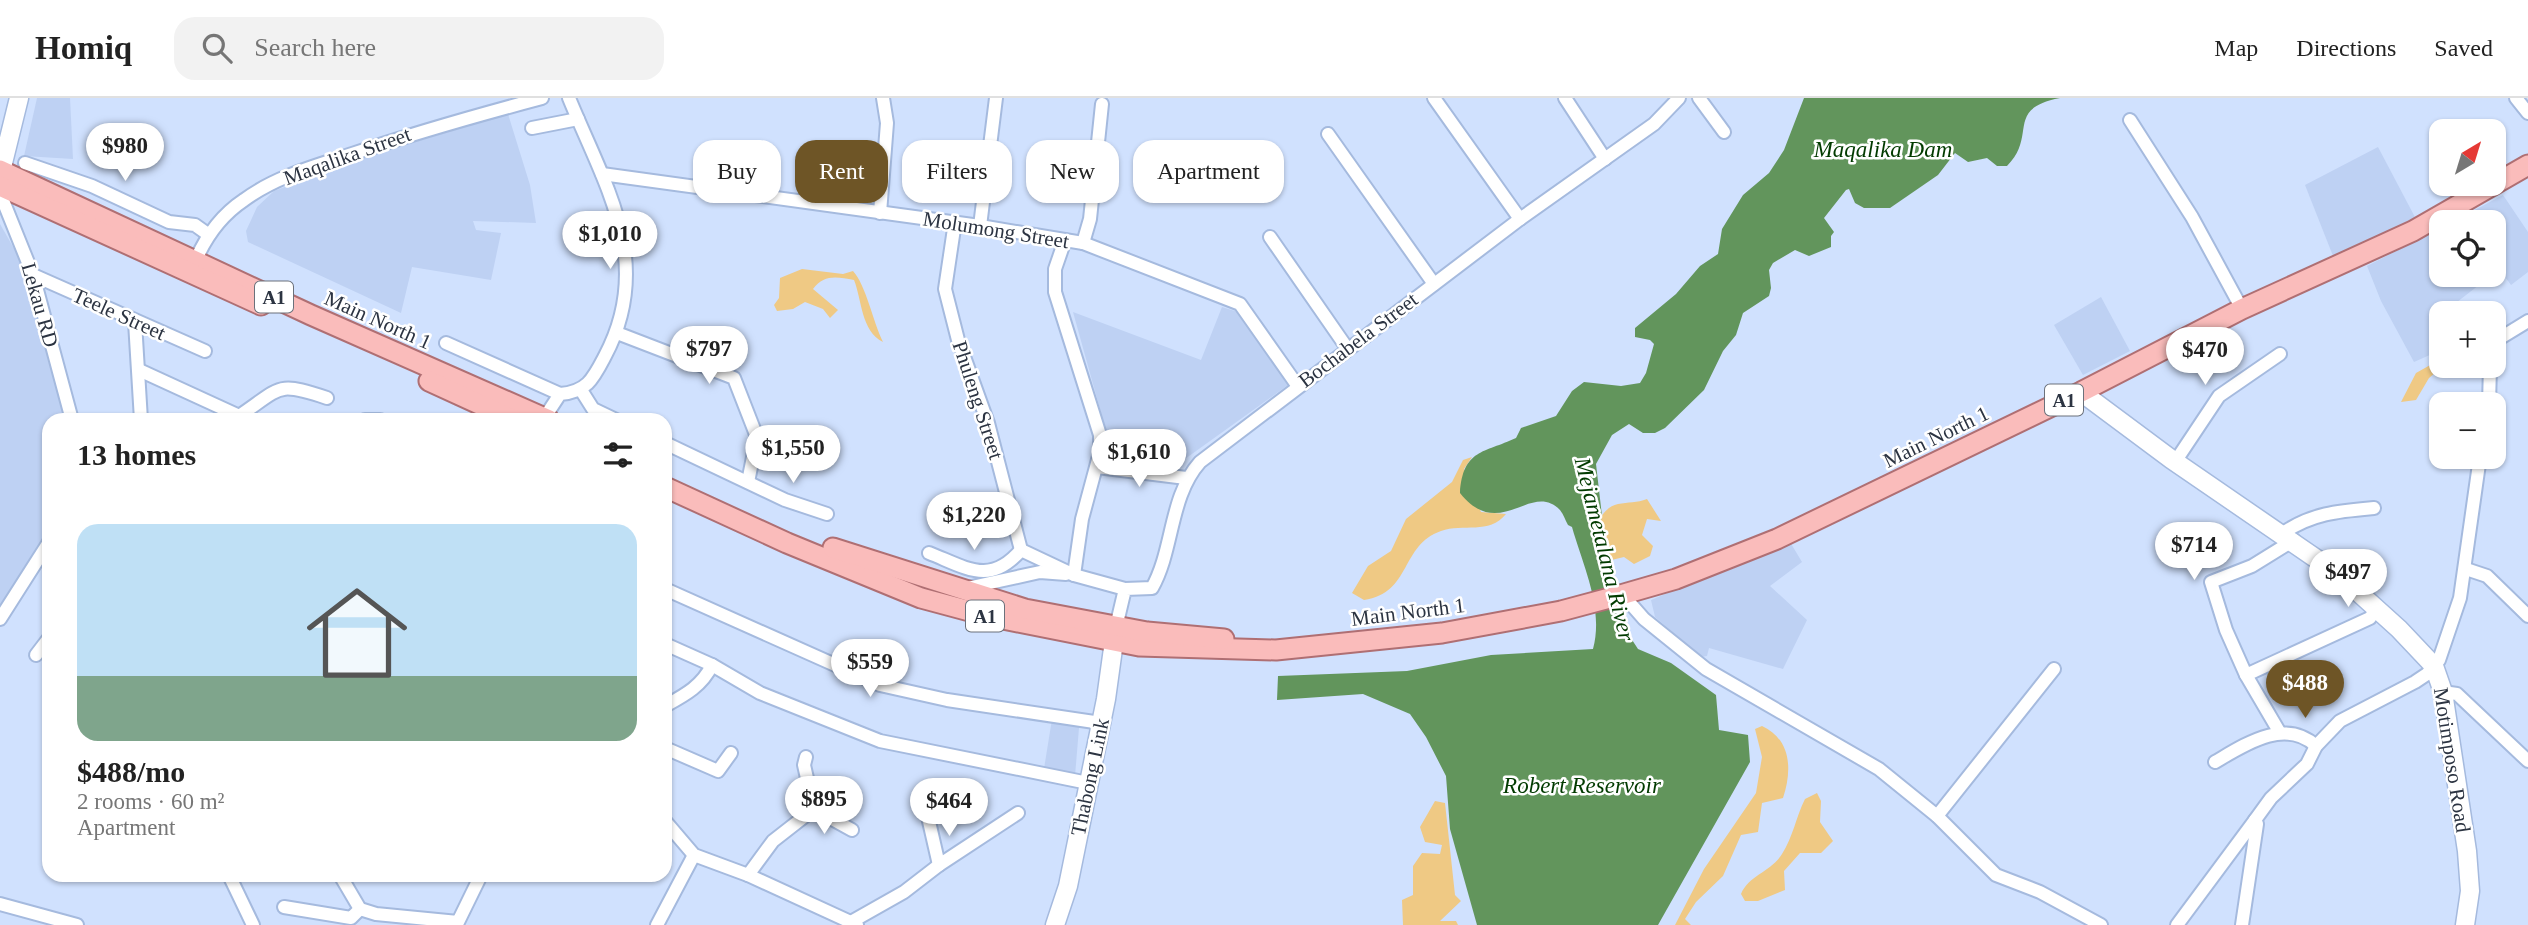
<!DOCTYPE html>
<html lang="en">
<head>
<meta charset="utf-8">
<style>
	:root { --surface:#fff; --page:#f2f2f2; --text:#222; --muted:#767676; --line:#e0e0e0; --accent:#6e5526 }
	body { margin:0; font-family:"Times New Roman",serif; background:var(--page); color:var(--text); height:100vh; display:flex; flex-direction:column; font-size:26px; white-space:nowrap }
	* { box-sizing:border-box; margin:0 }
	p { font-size:23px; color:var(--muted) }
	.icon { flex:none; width:38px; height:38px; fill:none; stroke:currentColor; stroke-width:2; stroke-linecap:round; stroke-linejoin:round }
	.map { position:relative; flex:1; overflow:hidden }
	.sheet { position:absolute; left:42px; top:315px; width:630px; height:469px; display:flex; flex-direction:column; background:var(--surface); border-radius:21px; box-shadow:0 2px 5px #0004 }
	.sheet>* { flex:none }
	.banner { position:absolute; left:693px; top:42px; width:665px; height:63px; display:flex; gap:14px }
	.needle { width:46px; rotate:38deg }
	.controls { position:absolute; left:2429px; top:21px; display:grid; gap:14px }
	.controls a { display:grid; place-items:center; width:77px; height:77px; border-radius:14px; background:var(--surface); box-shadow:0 2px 5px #0004; font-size:35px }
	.price { position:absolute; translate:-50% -60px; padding:0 16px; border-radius:24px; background:#fff; color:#222; font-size:23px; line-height:46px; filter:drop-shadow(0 2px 4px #0008) }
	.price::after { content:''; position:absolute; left:50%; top:42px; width:21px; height:16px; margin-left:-10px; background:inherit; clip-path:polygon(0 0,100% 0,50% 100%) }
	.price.current { background:var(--accent); color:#fff }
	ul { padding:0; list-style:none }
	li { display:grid; align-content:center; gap:14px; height:371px; padding:0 35px }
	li+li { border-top:2px solid var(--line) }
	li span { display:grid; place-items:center; height:217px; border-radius:21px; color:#555 }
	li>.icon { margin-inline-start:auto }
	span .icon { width:126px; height:126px; fill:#fffc; stroke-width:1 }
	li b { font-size:30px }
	h2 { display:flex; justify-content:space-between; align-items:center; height:84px; padding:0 35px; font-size:30px }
	.tag { padding:0 24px; border-radius:21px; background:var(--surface); box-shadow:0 2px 5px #0004; font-size:24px; line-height:63px }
	.tag.current { background:var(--accent); color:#fff }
	header { display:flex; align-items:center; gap:42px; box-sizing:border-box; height:98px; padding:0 35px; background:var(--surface); border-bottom:2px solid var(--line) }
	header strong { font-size:33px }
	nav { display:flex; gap:38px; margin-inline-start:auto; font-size:24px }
	.search { width:490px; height:63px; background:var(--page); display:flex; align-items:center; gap:18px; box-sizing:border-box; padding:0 24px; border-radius:21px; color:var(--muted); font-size:26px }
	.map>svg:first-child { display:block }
	.built { fill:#bed1f3 }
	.green { fill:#efc984 }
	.water { fill:#62955c }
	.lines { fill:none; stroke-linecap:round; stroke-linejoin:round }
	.street-casing { stroke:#a5bade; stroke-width:16 }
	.secondary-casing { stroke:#a5bade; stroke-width:21 }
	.primary-casing { stroke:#af6f73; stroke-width:23 }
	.street { stroke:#fff; stroke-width:12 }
	.secondary { stroke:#fff; stroke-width:18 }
	.primary { stroke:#fabcbb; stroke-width:19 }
	.labels { text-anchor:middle; stroke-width:5; stroke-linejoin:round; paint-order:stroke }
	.shield { fill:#fff; stroke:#6b717b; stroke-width:2 }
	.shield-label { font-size:19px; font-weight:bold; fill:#2c3442 }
	.street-label { font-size:21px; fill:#2c3442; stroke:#fff }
	.water-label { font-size:23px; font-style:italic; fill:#023b00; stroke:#fff }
</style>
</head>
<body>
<header>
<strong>Homiq</strong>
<div class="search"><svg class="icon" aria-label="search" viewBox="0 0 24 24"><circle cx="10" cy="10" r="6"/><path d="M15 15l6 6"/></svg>Search here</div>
<nav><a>Map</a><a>Directions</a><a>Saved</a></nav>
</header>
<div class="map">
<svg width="2528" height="827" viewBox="0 0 2528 827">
	<rect width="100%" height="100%" fill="#d0e1fe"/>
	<!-- built -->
	<g class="built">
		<path d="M37,0H70L73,61L24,58Z"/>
		<path d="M508,16L530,87L536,125L473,123L476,132L501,135L491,182L412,169L401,215L248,144L246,133L257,109L274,93L361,60Z"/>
		<path d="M2378,49L2417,123L2335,163L2305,87Z"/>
		<path d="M2503,97L2528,134V174L2511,187L2494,164V124H2452Z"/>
		<path d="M0,126L24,168L65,322H49V439L0,509Z"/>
		<path d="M2441,130V177H2476L2479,187L2457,204L2461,215H2441V252L2414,264L2381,203L2367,168Z"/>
		<path d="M2101,199L2130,253L2083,277L2054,227Z"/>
		<path d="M1222,209L1241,215L1288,287L1171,371L1115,366L1108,362V340L1073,214L1201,262Z"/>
		<path d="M1790,444L1802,464L1770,488L1807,522L1783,571L1709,550L1707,558L1701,559L1655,519L1651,502Z"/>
		<path d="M1053,615L1080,618L1074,690L1042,683Z"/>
	</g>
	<!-- green -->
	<g class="green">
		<path d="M802,171L843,176L853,173C866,187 873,224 883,244C861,233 862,202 854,182C837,179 824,176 813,191L838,212L830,220L823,211L805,204L793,211L777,213L774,207L779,200L780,180Z"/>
		<path d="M2441,261L2443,268L2429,280L2416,302L2401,304L2416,275Z"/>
		<path d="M1472,359L1464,371L1481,414L1506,416C1489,437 1463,425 1441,433C1400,447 1412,495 1364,502L1352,495L1368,468L1391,453L1406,421L1452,384L1463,362Z"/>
		<path d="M1647,401L1661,423L1647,421L1642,437L1653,448L1650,458L1634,466L1624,459L1599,465C1593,447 1593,412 1618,406C1628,404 1637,405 1647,401Z"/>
		<path d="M1762,628C1792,642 1792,673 1783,700L1762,705L1758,734L1741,737L1723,778L1696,804L1685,821L1691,827H1675L1704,771L1756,695L1762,659L1755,631Z"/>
		<path d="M1817,695L1821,703L1820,724L1833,743L1821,755H1800L1784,773L1785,792L1758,803H1745L1741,796C1749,777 1771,774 1782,756C1793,739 1796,719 1805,701Z"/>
		<path d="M1435,703L1445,705L1455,797L1461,803L1440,823H1456L1458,827H1403L1402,802L1413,797V768L1422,755L1440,756L1442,747L1425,744L1420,729Z"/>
	</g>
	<!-- water -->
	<path class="water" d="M1804,0H2060C2004,11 2038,37 2007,68H1997L1987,60L1968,64L1955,55L1938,77L1890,110H1864L1855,105L1849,91L1846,92L1824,120L1834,134L1831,138V149L1809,158L1795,152L1773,165L1769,172L1771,190L1769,198L1743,215L1736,237L1723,253L1704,292L1665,330L1655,335H1643L1629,326L1612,337L1596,366L1602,418L1594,450L1619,522L1638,551L1671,565L1716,597L1719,632L1748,637L1750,664L1658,827H1477L1450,731L1446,678L1426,639L1410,616L1363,596L1277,602L1278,578L1407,573L1491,557L1593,551C1604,510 1583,468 1572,429L1568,427C1565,422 1564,417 1560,412C1531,382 1500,445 1460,395C1463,351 1484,355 1516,340L1521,330L1556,318L1572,293L1584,284L1621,288L1640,285L1646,275L1654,246L1650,242L1635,239V230L1676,196L1700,168L1718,156L1722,131L1743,97L1769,75L1784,52Z"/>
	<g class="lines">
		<!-- street casing -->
		<g class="street-casing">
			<g id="street">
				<path d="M1434,0L1520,121"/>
				<path d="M1565,0L1605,61"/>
				<path d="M1699,0L1724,34"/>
				<path d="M2516,0L2528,15"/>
				<path d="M2130,22L2192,119L2242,211"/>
				<path d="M532,30L578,21"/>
				<path d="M1328,36L1434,186"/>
				<path d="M25,65L92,88L169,124L195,127L209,137"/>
				<path d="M602,76L980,128L1083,145L1240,206L1297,287"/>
				<path d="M0,95L33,177L72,322"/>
				<path d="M880,115L887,25L883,0"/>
				<path d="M955,124L945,191L958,242L988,325L1021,452L1074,477L1125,491"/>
				<path d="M980,128L996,0"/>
				<path d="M1270,139L1347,250"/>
				<path d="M1065,142L1055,171V194L1100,337V354L1082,421L1074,477"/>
				<path d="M1083,145L1090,121L1102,6"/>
				<path d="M193,169C203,143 220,118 244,102C275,79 315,68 352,56C415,35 478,17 542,0"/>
				<path d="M33,177L205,253"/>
				<path d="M135,224L141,322"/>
				<path d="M617,235L734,280L757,339L748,384"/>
				<path d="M446,245L560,296"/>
				<path d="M2494,247L2497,242L2528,223"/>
				<path d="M139,272L248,322"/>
				<path d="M581,292L593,311L616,322"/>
				<path d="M2489,306L2490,268"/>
				<path d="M239,318C282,289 276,283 327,300"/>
				<path d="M365,322H380"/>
				<path d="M543,322L560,296C587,294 593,281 605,258C655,164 605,88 569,0"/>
				<path d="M665,345L785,402L827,416"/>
				<path d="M2175,364L2219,298L2280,256"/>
				<path d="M1097,369L1186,380"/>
				<path d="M2283,435C2312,415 2340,413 2374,410"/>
				<path d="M929,455C967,470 990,488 1021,452"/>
				<path d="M2466,471L2487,478L2528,518"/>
				<path d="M967,490L1040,474L1066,476"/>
				<path d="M665,491L880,587L947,602L1101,625"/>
				<path d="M1622,496L1644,521L1706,571L1879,671L1937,718L1996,777L2040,794L2101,827"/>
				<path d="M0,521L49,444"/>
				<path d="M1116,529L1125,491L1152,490C1174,451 1169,399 1200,364L1520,121L1654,26L1679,0"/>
				<path d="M665,546L712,567L760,595L880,643L1088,685"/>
				<path d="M36,557L49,540"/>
				<path d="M2246,577L2370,520L2376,511"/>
				<path d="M2443,594L2457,596L2528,663"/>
				<path d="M665,608C685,597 702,588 712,567"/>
				<path d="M2280,635L2246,577L2226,532L2211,484L2252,468L2294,442"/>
				<path d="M665,650L718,673L731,655"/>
				<path d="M806,659L804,667L814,711L852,732"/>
				<path d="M2215,664C2244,647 2285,619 2316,648"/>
				<path d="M1937,718L2054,571"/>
				<path d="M928,719L939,767"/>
				<path d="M665,723L694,757L748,777L857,827"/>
				<path d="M229,777L253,827"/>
				<path d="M340,777L360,811L376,816L458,824L481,777"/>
				<path d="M748,777L773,743L814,711"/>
				<path d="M0,806L77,827"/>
				<path d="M284,809L351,820L360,811"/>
				<path d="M851,824L904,794L939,767L1018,715"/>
				<path d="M657,827L694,757"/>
				<path d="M2177,827L2255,722"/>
				<path d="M2242,827L2257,726L2255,722L2271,700L2307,666L2316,648L2340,623L2415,584L2427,576L2439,562L2460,500L2480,359"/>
			</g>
		</g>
		<!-- secondary casing -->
		<g class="secondary-casing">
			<g id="secondary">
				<path d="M0,77L19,0"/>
				<path d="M2081,294L2171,361L2337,475L2399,531L2434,568L2443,594L2467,753L2470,793L2465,827"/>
				<path d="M1055,827L1068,788L1106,601L1116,529"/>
			</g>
		</g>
		<!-- primary casing -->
		<g class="primary-casing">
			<g id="primary">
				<path d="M0,72L311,217L549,322"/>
				<path d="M0,88L261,207"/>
				<path d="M429,283L514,322"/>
				<path d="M665,389L787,445L921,500L988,518L1139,548L1276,552L1442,535L1561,513L1617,498L1676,481L1777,441L2081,294L2242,211L2413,133L2528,67"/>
				<path d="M833,450L1025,511L1147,534L1224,541"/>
			</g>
		</g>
		<!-- street -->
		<use href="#street" class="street"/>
		<!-- secondary -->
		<use href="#secondary" class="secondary"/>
		<!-- primary -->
		<use href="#primary" class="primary"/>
	</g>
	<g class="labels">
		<!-- shield labels -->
		<g class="shield">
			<rect x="255" y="183.5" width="38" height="31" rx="5"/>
			<rect x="2045" y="286.5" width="38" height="31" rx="5"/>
			<rect x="966" y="502.5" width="38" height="31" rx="5"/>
		</g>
		<g class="shield-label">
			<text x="274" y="206">A1</text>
			<text x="2064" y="309">A1</text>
			<text x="985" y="525">A1</text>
		</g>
		<!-- street labels -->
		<g class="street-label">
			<text transform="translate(347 58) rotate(-20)" y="7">Maqalika Street</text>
			<text transform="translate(996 132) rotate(9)" y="7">Molumong Street</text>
			<text transform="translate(40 207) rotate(74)" y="7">Lekau RD</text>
			<text transform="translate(119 216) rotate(24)" y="7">Teele Street</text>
			<text transform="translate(378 222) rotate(24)" y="7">Main North 1</text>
			<text transform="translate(1358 242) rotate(-37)" y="7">Bochabela Street</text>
			<text transform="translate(978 302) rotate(72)" y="7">Phuleng Street</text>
			<text transform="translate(1936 339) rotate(-26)" y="7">Main North 1</text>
			<text transform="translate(1408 514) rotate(-7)" y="7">Main North 1</text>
			<text transform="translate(2452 662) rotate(81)" y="7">Motimposo Road</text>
			<text transform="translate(1090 679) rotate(-78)" y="7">Thabong Link</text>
		</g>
		<!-- water labels -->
		<g class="water-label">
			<text x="1883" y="59">Maqalika Dam</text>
			<text transform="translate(1605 451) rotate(76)" y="8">Mejametalana River</text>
			<text x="1582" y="695">Robert Reservoir</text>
		</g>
	</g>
</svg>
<div class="controls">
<a><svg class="needle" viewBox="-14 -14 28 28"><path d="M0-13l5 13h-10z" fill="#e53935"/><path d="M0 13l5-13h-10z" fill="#767676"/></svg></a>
<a><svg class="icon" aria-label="locate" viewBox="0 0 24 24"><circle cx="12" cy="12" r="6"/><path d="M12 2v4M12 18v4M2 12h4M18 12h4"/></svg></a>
<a>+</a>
<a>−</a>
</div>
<b class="price" style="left:125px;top:85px">$980</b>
<b class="price" style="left:610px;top:173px">$1,010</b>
<b class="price" style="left:709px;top:288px">$797</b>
<b class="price" style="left:2205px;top:289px">$470</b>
<b class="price" style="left:793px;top:387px">$1,550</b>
<b class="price" style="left:1139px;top:391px">$1,610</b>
<b class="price" style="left:974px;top:454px">$1,220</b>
<b class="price" style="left:2194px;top:484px">$714</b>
<b class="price" style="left:2348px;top:511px">$497</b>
<b class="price" style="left:870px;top:601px">$559</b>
<b class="price current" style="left:2305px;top:622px">$488</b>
<b class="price" style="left:824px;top:738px">$895</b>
<b class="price" style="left:949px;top:740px">$464</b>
<div class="banner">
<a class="tag">Buy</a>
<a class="tag current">Rent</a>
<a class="tag">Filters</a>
<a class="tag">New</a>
<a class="tag">Apartment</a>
</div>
<section class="sheet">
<h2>13 homes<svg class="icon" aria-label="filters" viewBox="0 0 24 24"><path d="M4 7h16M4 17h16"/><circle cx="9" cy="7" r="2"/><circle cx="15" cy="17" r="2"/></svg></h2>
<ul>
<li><span style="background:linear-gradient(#bfe0f5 70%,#7fa58c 0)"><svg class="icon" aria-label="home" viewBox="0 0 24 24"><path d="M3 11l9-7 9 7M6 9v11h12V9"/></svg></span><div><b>$488/mo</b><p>2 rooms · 60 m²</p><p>Apartment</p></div></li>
</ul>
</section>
</div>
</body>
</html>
